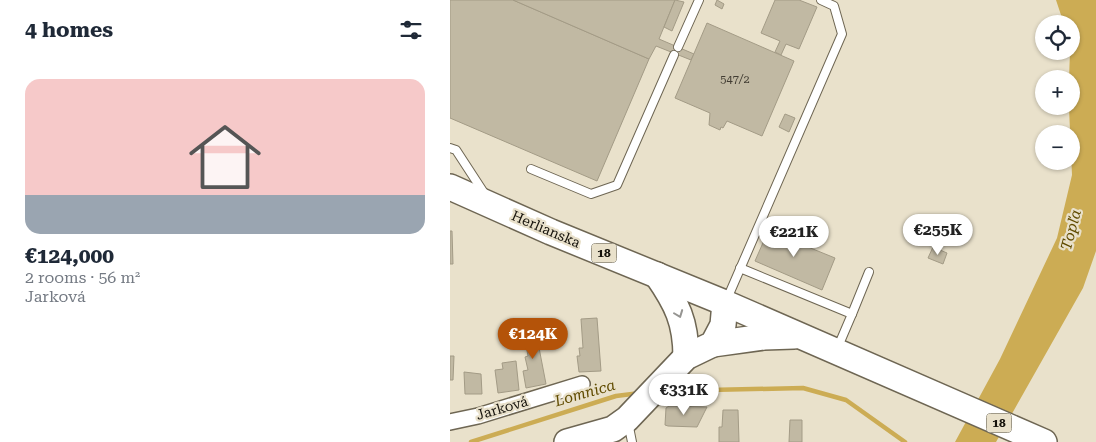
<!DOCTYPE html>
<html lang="en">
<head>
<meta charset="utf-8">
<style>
	:root { --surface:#fff; --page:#f2f2f3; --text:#1f2937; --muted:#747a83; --line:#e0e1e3; --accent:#b45309 }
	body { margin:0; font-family:"Roboto Serif",serif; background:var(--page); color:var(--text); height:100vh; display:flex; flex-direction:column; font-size:19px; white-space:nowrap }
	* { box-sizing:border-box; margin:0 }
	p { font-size:16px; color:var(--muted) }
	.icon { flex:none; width:28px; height:28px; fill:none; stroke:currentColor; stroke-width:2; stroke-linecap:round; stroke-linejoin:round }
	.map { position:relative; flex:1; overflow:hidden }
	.drawer { display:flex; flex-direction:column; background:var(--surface); width:450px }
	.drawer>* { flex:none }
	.tools { position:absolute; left:585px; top:15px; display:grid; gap:10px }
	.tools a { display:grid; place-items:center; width:45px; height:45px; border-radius:50%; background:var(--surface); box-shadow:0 1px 4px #0004; font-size:25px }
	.price { position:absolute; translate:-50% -42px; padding:0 11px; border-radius:18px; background:#fff; color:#222; font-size:16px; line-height:32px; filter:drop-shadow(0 1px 2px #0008) }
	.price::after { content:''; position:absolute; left:50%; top:30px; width:15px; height:11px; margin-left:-8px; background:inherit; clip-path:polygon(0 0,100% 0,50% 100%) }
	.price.current { background:var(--accent); color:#fff }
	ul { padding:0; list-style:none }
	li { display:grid; align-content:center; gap:10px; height:265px; padding:0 25px }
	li+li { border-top:1px solid var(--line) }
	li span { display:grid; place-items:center; height:155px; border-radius:15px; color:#555 }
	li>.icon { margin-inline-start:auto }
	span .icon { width:90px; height:90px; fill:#fffc; stroke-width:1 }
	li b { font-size:21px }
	h2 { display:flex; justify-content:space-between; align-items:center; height:60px; padding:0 25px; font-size:21px }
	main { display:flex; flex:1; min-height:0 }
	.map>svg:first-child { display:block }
	.water { fill:#ccac54 }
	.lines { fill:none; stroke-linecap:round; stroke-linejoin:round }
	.stream { stroke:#ccac54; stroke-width:4.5 }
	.building { fill:#c1b9a3; stroke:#a39b86 }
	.lane-casing { stroke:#6e6653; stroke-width:10 }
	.street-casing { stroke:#6e6653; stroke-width:18 }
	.primary-casing { stroke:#6e6653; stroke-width:28 }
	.lane { stroke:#fff; stroke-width:8 }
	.street { stroke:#fff; stroke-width:15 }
	.primary { stroke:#fff; stroke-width:25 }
	.oneway { stroke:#969592 }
	.labels { text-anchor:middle; stroke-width:4.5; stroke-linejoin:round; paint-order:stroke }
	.number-label { font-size:11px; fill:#413c32 }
	.shield { fill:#e9e1cb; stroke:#555145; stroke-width:1 }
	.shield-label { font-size:12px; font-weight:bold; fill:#16130c }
	.street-label { font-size:14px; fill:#16130c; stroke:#e9e1cb }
	.water-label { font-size:15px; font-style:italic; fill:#604b00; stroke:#e9e1cb }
</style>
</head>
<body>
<main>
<section class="drawer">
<h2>4 homes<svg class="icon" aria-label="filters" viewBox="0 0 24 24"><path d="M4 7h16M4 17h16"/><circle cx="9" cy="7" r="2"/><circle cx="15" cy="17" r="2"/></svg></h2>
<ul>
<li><span style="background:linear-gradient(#f6c9c9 75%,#9aa5b1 0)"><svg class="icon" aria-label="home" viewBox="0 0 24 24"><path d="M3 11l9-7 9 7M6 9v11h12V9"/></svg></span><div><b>€124,000</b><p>2 rooms · 56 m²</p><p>Jarková</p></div></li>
</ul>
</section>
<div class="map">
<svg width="646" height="442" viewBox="0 0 646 442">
	<rect width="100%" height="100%" fill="#e9e1cb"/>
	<!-- water -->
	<path class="water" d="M606,0H646V251L633,288L546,442H505L550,359L607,238L622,175L619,108L621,106V79H619L621,24H614Z"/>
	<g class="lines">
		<!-- stream -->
		<g class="stream">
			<path d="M215,391L353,388L396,400L455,442"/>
			<path d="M21,442L166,396L190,393"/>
		</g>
	</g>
	<!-- building -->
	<g class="building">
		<path d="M0,0H63L199,59L147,181L0,118Z"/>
		<path d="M63,0H225L209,39L244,54L241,60L206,46L199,59Z"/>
		<path d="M225,0L234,2L222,31L214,27Z"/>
		<path d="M267,0L274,4L272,9L265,5Z"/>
		<path d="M325,0H349L367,7L349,49L336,44L331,55L325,52L330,41L311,33Z"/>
		<path d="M257,23L344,61L312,136L277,121L273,128L271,127L270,130L259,125L260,113L225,98Z"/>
		<path d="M335,114L345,118L339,132L329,127Z"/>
		<path d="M323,220L336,226L331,236L385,258L372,290L305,261Z"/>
		<path d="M0,231H2L3,264H0Z"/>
		<path d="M483,247L497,253L493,264L478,258Z"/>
		<path d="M147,318L151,371L129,372L127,356H130L129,348H133L131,319Z"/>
		<path d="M85,327L96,384L76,388L73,371L78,370L75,357L78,356L73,329Z"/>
		<path d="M0,356H4L3,380H0Z"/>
		<path d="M66,361L69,390L48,393L45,370L53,369L52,363Z"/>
		<path d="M14,372L31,374L32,394H15Z"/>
		<path d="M219,406L257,407L247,427L218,426L215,425L216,408Z"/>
		<path d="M273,410H288L289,442H269V427H272Z"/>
		<path d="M340,420H352V442H339Z"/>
	</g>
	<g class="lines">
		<!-- lane casing -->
		<g class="lane-casing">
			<g id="lane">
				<path d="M228,47L249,0"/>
				<path d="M0,148L6,150L34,193"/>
				<path d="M81,169L141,194L167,185L224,55"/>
				<path d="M290,268L402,314L387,349"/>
				<path d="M277,299L392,34L384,6L371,0"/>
				<path d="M402,314L419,272"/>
				<path d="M178,422L182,442"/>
			</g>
		</g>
		<!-- street casing -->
		<g class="street-casing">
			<path id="street" d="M0,422L28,416L132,384"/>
		</g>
		<!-- primary casing -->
		<g class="primary-casing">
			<g id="primary">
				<path d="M0,187L101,232L275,303L594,442"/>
				<path d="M207,275C227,304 236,322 236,357"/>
				<path d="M263,344L314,337L344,336"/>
				<path d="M117,442L163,429L177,419L236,357L263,344L273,325L275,303"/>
			</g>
		</g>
		<!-- lane -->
		<use href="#lane" class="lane"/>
		<!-- street -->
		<use href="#street" class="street"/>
		<!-- primary -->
		<use href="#primary" class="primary"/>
	</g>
	<!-- one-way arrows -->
	<defs><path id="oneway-chevron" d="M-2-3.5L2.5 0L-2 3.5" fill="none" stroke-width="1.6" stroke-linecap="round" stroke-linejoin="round" transform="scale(1.25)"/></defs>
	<use class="oneway" href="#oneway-chevron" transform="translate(229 314) rotate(69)"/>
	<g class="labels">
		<!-- number labels -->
		<g class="number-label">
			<text x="285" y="83">547/2</text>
		</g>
		<!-- shield labels -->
		<g class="shield">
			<rect x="141.5" y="243.5" width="25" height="19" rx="4"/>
			<rect x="536.5" y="413.5" width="25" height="19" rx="4"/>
		</g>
		<g class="shield-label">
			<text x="154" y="257">18</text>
			<text x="549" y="427">18</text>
		</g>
		<!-- street labels -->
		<g class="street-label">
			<text transform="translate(96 229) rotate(23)" y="5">Herlianska</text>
			<text transform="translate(52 408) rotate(-16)" y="5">Jarková</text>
		</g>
		<!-- water labels -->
		<g class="water-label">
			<text transform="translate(621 230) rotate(-75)" y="5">Topľa</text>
			<text transform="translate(135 393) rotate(-16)" y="5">Lomnica</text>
		</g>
	</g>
</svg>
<div class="tools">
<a><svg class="icon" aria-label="locate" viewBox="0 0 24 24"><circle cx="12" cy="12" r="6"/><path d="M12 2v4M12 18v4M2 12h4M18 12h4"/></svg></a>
<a>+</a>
<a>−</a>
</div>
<b class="price" style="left:488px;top:256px">€255K</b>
<b class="price" style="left:344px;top:258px">€221K</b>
<b class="price current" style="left:83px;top:360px">€124K</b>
<b class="price" style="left:234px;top:416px">€331K</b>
</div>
</main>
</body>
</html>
